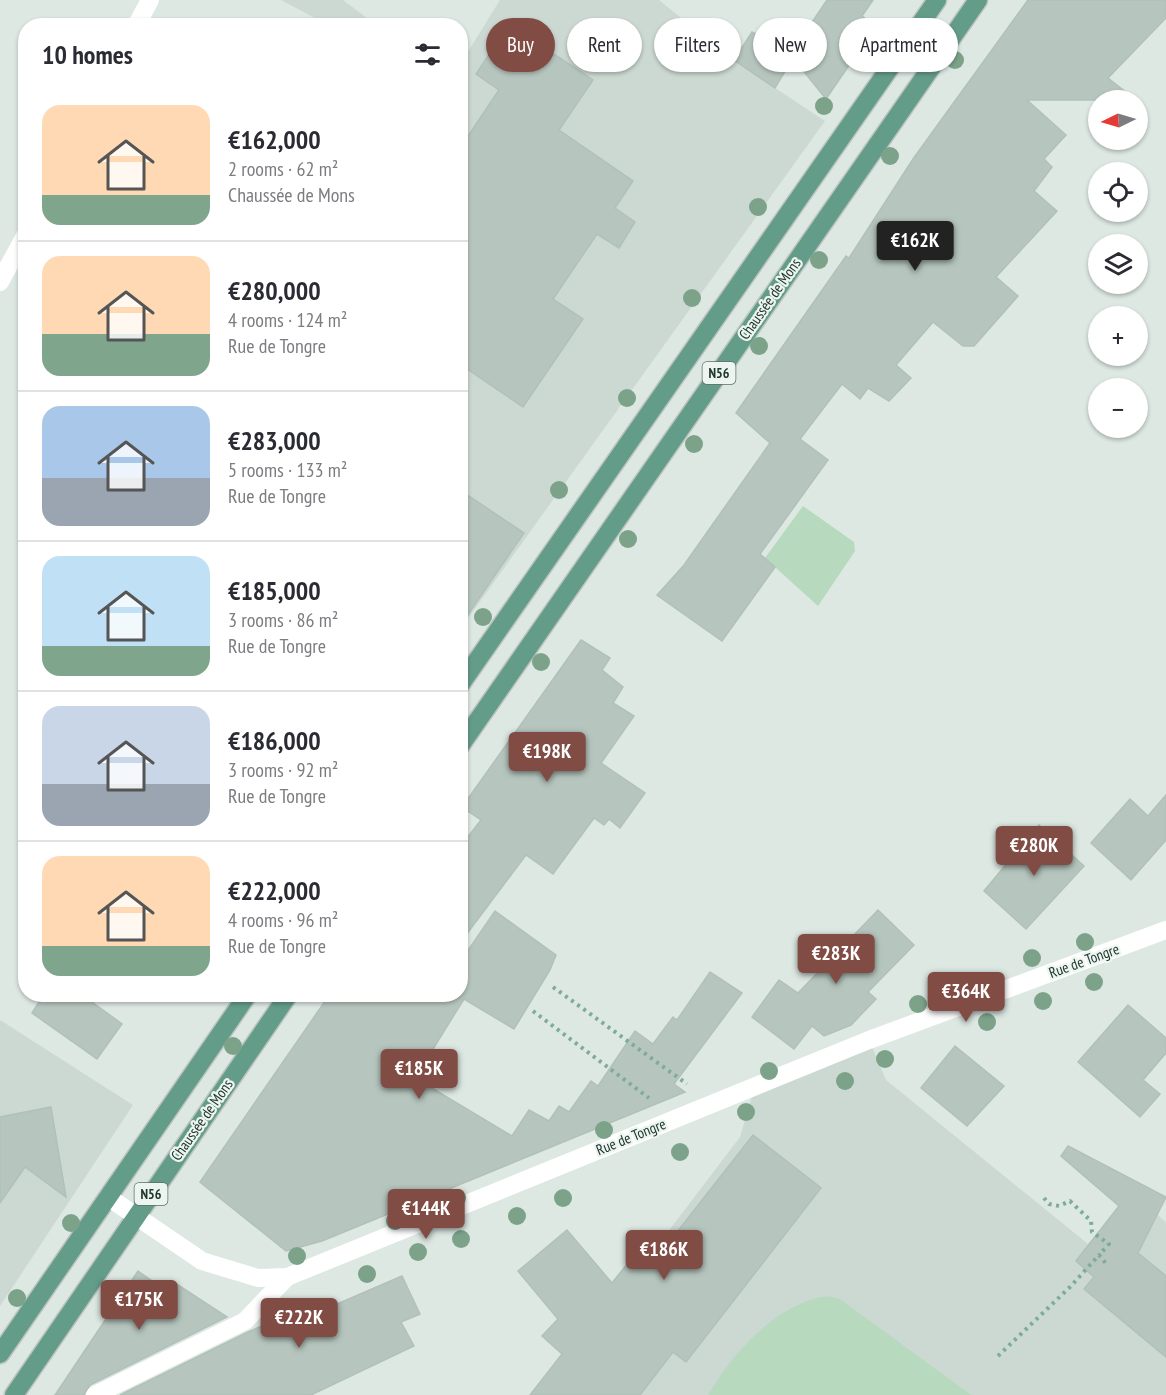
<!DOCTYPE html>
<html lang="en">
<head>
<meta charset="utf-8">
<style>
	:root { --surface:#fff; --page:#f2f2f3; --text:#2b2b33; --muted:#7c7c81; --line:#e1e1e2; --accent:#814c44 }
	body { margin:0; font-family:"PT Sans Narrow",sans-serif; background:var(--page); color:var(--text); height:100vh; display:flex; flex-direction:column; font-size:22px; white-space:nowrap }
	* { box-sizing:border-box; margin:0 }
	p { font-size:20px; color:var(--muted) }
	.icon { flex:none; width:33px; height:33px; fill:none; stroke:currentColor; stroke-width:2; stroke-linecap:round; stroke-linejoin:round }
	.map { position:relative; flex:1; overflow:hidden }
	.panel { position:absolute; left:18px; top:18px; width:450px; height:984px; display:flex; flex-direction:column; background:var(--surface); border-radius:24px; box-shadow:0 2px 4px #0004 }
	.panel>* { flex:none }
	.guide { position:absolute; left:486px; top:18px; width:570px; height:54px; display:flex; gap:12px }
	.needle { width:39px; rotate:265deg }
	.buttons { position:absolute; left:1088px; top:90px; display:grid; gap:12px }
	.buttons a { display:grid; place-items:center; width:60px; height:60px; border-radius:50%; background:var(--surface); box-shadow:0 2px 4px #0004; font-size:30px }
	.price { position:absolute; translate:-50% -51px; padding:0 14px; border-radius:6px; background:var(--accent); color:#fff; font-size:20px; line-height:39px; filter:drop-shadow(0 2px 3px #0008) }
	.price::after { content:''; position:absolute; left:50%; top:36px; width:18px; height:14px; margin-left:-9px; background:inherit; clip-path:polygon(0 0,100% 0,50% 100%) }
	.price.current { background:#222; color:#fff }
	ul { padding:0; list-style:none }
	li { display:flex; align-items:center; gap:18px; height:150px; padding:0 24px }
	li+li { border-top:2px solid var(--line) }
	li span { display:grid; place-items:center; flex:none; width:168px; height:120px; border-radius:18px; color:#555 }
	li>.icon { margin-inline-start:auto }
	span .icon { width:72px; height:72px; fill:#fffc; stroke-width:1 }
	li b { font-size:26px }
	h2 { display:flex; justify-content:space-between; align-items:center; height:72px; padding:0 24px; font-size:26px }
	.chip { padding:0 21px; border-radius:27px; background:var(--surface); box-shadow:0 2px 4px #0004; font-size:21px; line-height:54px }
	.chip.current { background:var(--accent); color:#fff }
	.map>svg:first-child { display:block }
	.built { fill:#ccd8d2 }
	.green { fill:#b7d9be }
	.building { fill:#b6c6be; stroke:#b0c1b9; stroke-width:1.5 }
	.lines { fill:none; stroke-linecap:round; stroke-linejoin:round }
	.major-casing { stroke:#bcc3c1; stroke-width:21 }
	.path { stroke:#7fab9a; stroke-width:4; stroke-dasharray:3 4.5; stroke-linecap:butt }
	.minor { stroke:#fff; stroke-width:18 }
	.major { stroke:#649c8a; stroke-width:18 }
	.tree { fill:#7ca38a }
	.labels { text-anchor:middle; stroke-width:4.5; stroke-linejoin:round; paint-order:stroke }
	.shield { fill:#edf5f1; stroke:#5e7069; stroke-width:1.5 }
	.shield-label { font-size:14px; font-weight:bold; fill:#20372f }
	.street-label { font-size:15px; fill:#20372f; stroke:#edf5f1 }
</style>
</head>
<body>
<div class="map">
<svg width="1166" height="1395" viewBox="0 0 1166 1395">
	<rect width="100%" height="100%" fill="#dde8e3"/>
	<!-- built -->
	<g class="built">
		<path d="M281,0H343L376,25H328Z"/>
		<path d="M500,0H659L733,60L825,121L461,628V63Z"/>
		<path d="M0,1020L133,1105L0,1306Z"/>
		<path d="M869,1040L886,1080L1088,1244L1131,1193L1166,1222V1395H544L740,1137L755,1086Z"/>
	</g>
	<!-- green -->
	<g class="green">
		<path d="M803,506L854,542L855,551L818,606L765,558Z"/>
		<path d="M827,1296L840,1299L971,1395H708C733,1352 776,1304 827,1296Z"/>
	</g>
	<!-- building -->
	<g class="building">
		<path d="M827,0H873L862,16L876,26L826,99L793,58L775,88L734,60L752,32L769,41L781,21L802,37Z"/>
		<path d="M1028,0H1166V18L1108,78L1136,100H1027L1066,135L1044,159L1052,167L1034,191L1057,211L996,277L1018,296L974,346H963L933,322L896,365L911,378L889,401L868,388L860,399L842,384L800,439L828,460L760,554L775,567L722,641L657,595L684,565L770,443L736,413L846,256L849,258L913,159Z"/>
		<path d="M509,24L593,80L559,130L633,181L615,208L635,222L619,248L597,234L553,299L583,319L523,407L460,364V148L499,90L476,74Z"/>
		<path d="M460,490L524,533L460,626Z"/>
		<path d="M581,640L610,658L602,670L623,687L613,703L634,716L601,763L645,793L620,828L609,819L604,825L594,818L553,874L526,855L460,943V847L481,820L462,807Z"/>
		<path d="M1166,795V840L1131,880L1091,843L1130,799L1148,816Z"/>
		<path d="M1039,825L1084,866L1026,929L984,891Z"/>
		<path d="M878,910L914,945L868,992L876,999L851,1025L824,1036L812,1026L794,1049L752,1017L779,980L798,993Z"/>
		<path d="M495,911L556,955L550,970L514,1029L464,999L415,1078L512,1136L529,1110L549,1121L559,1106L569,1112L591,1081L598,1086L635,1031L653,1044L673,1017L677,1020L710,972L742,993L674,1084L685,1092L322,1241L286,1251L200,1182L330,994H460V962Z"/>
		<path d="M44,994H81L122,1024L97,1059L32,1013Z"/>
		<path d="M1128,1005L1166,1038V1053L1143,1080L1160,1094L1140,1117L1078,1062Z"/>
		<path d="M955,1046L1004,1086L967,1126L921,1088Z"/>
		<path d="M51,1107L66,1197L25,1167L0,1203V1117Z"/>
		<path d="M753,1135L821,1188L686,1362L673,1352L640,1395H530L562,1354L542,1336L558,1319L518,1271L567,1230L612,1283L648,1238L663,1250Z"/>
		<path d="M1068,1146L1166,1197L1138,1253L1166,1276V1357L1084,1289L1094,1277L1076,1261L1119,1206L1061,1156Z"/>
		<path d="M138,1271L165,1290L172,1281L227,1317L90,1385L84,1395H55Z"/>
		<path d="M402,1276L420,1314L401,1322L414,1346L311,1395H120L248,1332L324,1299L328,1308Z"/>
	</g>
	<g class="lines">
		<!-- major casing -->
		<g class="major-casing">
			<g id="major">
				<path d="M460,685L937,0"/>
				<path d="M460,746L978,0"/>
				<path d="M0,1354L248,994"/>
				<path d="M14,1395L289,994"/>
			</g>
		</g>
		<!-- path -->
		<g class="path">
			<path d="M553,987L687,1084"/>
			<path d="M533,1011L649,1098"/>
			<path d="M1044,1198L1049,1204L1059,1206L1070,1201L1091,1221L1092,1232L1109,1244L1099,1255"/>
			<path d="M998,1356L1070,1287L1099,1255L1108,1266"/>
		</g>
		<!-- minor -->
		<g class="minor">
			<path d="M136,26L150,0"/>
			<path d="M0,282L26,234"/>
			<path d="M108,1197L202,1261L258,1278L287,1277L869,1040L1166,930"/>
			<path d="M95,1395L245,1321L287,1277"/>
		</g>
		<!-- major -->
		<use href="#major" class="major"/>
	</g>
	<!-- trees -->
	<g class="tree">
		<circle cx="955" cy="60" r="9"/>
		<circle cx="824" cy="106" r="9"/>
		<circle cx="890" cy="156" r="9"/>
		<circle cx="758" cy="207" r="9"/>
		<circle cx="819" cy="260" r="9"/>
		<circle cx="692" cy="298" r="9"/>
		<circle cx="759" cy="346" r="9"/>
		<circle cx="627" cy="398" r="9"/>
		<circle cx="694" cy="444" r="9"/>
		<circle cx="559" cy="490" r="9"/>
		<circle cx="628" cy="539" r="9"/>
		<circle cx="483" cy="617" r="9"/>
		<circle cx="541" cy="662" r="9"/>
		<circle cx="1085" cy="942" r="9"/>
		<circle cx="1032" cy="958" r="9"/>
		<circle cx="1094" cy="982" r="9"/>
		<circle cx="976" cy="990" r="9"/>
		<circle cx="1043" cy="1001" r="9"/>
		<circle cx="918" cy="1004" r="9"/>
		<circle cx="987" cy="1022" r="9"/>
		<circle cx="233" cy="1046" r="9"/>
		<circle cx="885" cy="1059" r="9"/>
		<circle cx="769" cy="1071" r="9"/>
		<circle cx="845" cy="1081" r="9"/>
		<circle cx="746" cy="1112" r="9"/>
		<circle cx="604" cy="1130" r="9"/>
		<circle cx="680" cy="1152" r="9"/>
		<circle cx="457" cy="1198" r="9"/>
		<circle cx="563" cy="1198" r="9"/>
		<circle cx="517" cy="1216" r="9"/>
		<circle cx="395" cy="1221" r="9"/>
		<circle cx="71" cy="1223" r="9"/>
		<circle cx="461" cy="1239" r="9"/>
		<circle cx="418" cy="1252" r="9"/>
		<circle cx="297" cy="1256" r="9"/>
		<circle cx="367" cy="1274" r="9"/>
		<circle cx="17" cy="1298" r="9"/>
	</g>
	<g class="labels">
		<!-- shield labels -->
		<g class="shield">
			<rect x="702.5" y="362" width="33" height="22" rx="4.5"/>
			<rect x="134.5" y="1183" width="33" height="22" rx="4.5"/>
		</g>
		<g class="shield-label">
			<text x="719" y="378">N56</text>
			<text x="151" y="1199">N56</text>
		</g>
		<!-- street labels -->
		<g class="street-label">
			<text transform="translate(770 299) rotate(-55)" y="5">Chaussée de Mons</text>
			<text transform="translate(1084 961) rotate(-20)" y="5">Rue de Tongre</text>
			<text transform="translate(202 1120) rotate(-55)" y="5">Chaussée de Mons</text>
			<text transform="translate(631 1137) rotate(-22)" y="5">Rue de Tongre</text>
		</g>
	</g>
</svg>
<div class="buttons">
<a><svg class="needle" viewBox="-14 -14 28 28"><path d="M0-13l5 13h-10z" fill="#e53935"/><path d="M0 13l5-13h-10z" fill="#7c7c81"/></svg></a>
<a><svg class="icon" aria-label="locate" viewBox="0 0 24 24"><circle cx="12" cy="12" r="6"/><path d="M12 2v4M12 18v4M2 12h4M18 12h4"/></svg></a>
<a><svg class="icon" aria-label="layers" viewBox="0 0 24 24"><path d="M12 4l9 5-9 5-9-5zM3 14l9 5 9-5"/></svg></a>
<a>+</a>
<a>−</a>
</div>
<b class="price current" style="left:915px;top:272px">€162K</b>
<b class="price" style="left:547px;top:783px">€198K</b>
<b class="price" style="left:1034px;top:877px">€280K</b>
<b class="price" style="left:836px;top:985px">€283K</b>
<b class="price" style="left:966px;top:1023px">€364K</b>
<b class="price" style="left:419px;top:1100px">€185K</b>
<b class="price" style="left:426px;top:1240px">€144K</b>
<b class="price" style="left:664px;top:1281px">€186K</b>
<b class="price" style="left:139px;top:1331px">€175K</b>
<b class="price" style="left:299px;top:1349px">€222K</b>
<div class="guide">
<a class="chip current">Buy</a>
<a class="chip">Rent</a>
<a class="chip">Filters</a>
<a class="chip">New</a>
<a class="chip">Apartment</a>
</div>
<section class="panel">
<h2>10 homes<svg class="icon" aria-label="filters" viewBox="0 0 24 24"><path d="M4 7h16M4 17h16"/><circle cx="9" cy="7" r="2"/><circle cx="15" cy="17" r="2"/></svg></h2>
<ul>
<li><span style="background:linear-gradient(#ffd9b3 75%,#7fa58c 0)"><svg class="icon" aria-label="home" viewBox="0 0 24 24"><path d="M3 11l9-7 9 7M6 9v11h12V9"/></svg></span><div><b>€162,000</b><p>2 rooms · 62 m²</p><p>Chaussée de Mons</p></div></li>
<li><span style="background:linear-gradient(#ffd9b3 65%,#7fa58c 0)"><svg class="icon" aria-label="home" viewBox="0 0 24 24"><path d="M3 11l9-7 9 7M6 9v11h12V9"/></svg></span><div><b>€280,000</b><p>4 rooms · 124 m²</p><p>Rue de Tongre</p></div></li>
<li><span style="background:linear-gradient(#a9c7e8 60%,#9aa5b1 0)"><svg class="icon" aria-label="home" viewBox="0 0 24 24"><path d="M3 11l9-7 9 7M6 9v11h12V9"/></svg></span><div><b>€283,000</b><p>5 rooms · 133 m²</p><p>Rue de Tongre</p></div></li>
<li><span style="background:linear-gradient(#bfe0f5 75%,#7fa58c 0)"><svg class="icon" aria-label="home" viewBox="0 0 24 24"><path d="M3 11l9-7 9 7M6 9v11h12V9"/></svg></span><div><b>€185,000</b><p>3 rooms · 86 m²</p><p>Rue de Tongre</p></div></li>
<li><span style="background:linear-gradient(#c9d6e8 65%,#9aa5b1 0)"><svg class="icon" aria-label="home" viewBox="0 0 24 24"><path d="M3 11l9-7 9 7M6 9v11h12V9"/></svg></span><div><b>€186,000</b><p>3 rooms · 92 m²</p><p>Rue de Tongre</p></div></li>
<li><span style="background:linear-gradient(#ffd9b3 75%,#7fa58c 0)"><svg class="icon" aria-label="home" viewBox="0 0 24 24"><path d="M3 11l9-7 9 7M6 9v11h12V9"/></svg></span><div><b>€222,000</b><p>4 rooms · 96 m²</p><p>Rue de Tongre</p></div></li>
</ul>
</section>
</div>
</body>
</html>
